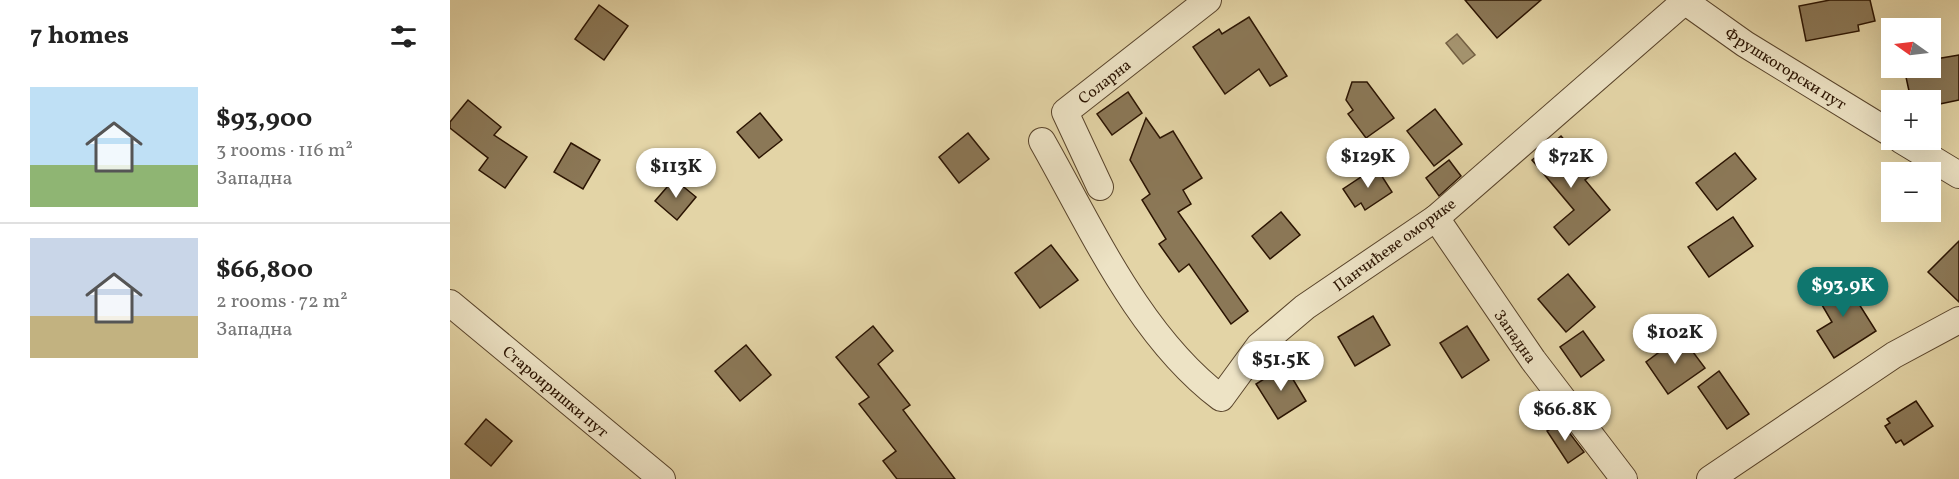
<!DOCTYPE html>
<html lang="en">
<head>
<meta charset="utf-8">
<style>
	:root { --surface:#fff; --page:#f6f6f6; --text:#222; --muted:#767676; --line:#e0e0e0; --accent:#0f766e }
	body { margin:0; font-family:Vollkorn,serif; background:var(--page); color:var(--text); height:100vh; display:flex; flex-direction:column; font-size:22px; white-space:nowrap }
	* { box-sizing:border-box; margin:0 }
	p { font-size:20px; color:var(--muted) }
	.icon { flex:none; width:33px; height:33px; fill:none; stroke:currentColor; stroke-width:2; stroke-linecap:round; stroke-linejoin:round }
	.map { position:relative; flex:1; overflow:hidden }
	.side { display:flex; flex-direction:column; background:var(--surface); width:450px }
	.side>* { flex:none }
	.needle { width:39px; rotate:284deg }
	.buttons { position:absolute; left:1431px; top:18px; display:grid; gap:12px }
	.buttons a { display:grid; place-items:center; width:60px; height:60px; border-radius:0px; background:var(--surface); box-shadow:0 6px 24px #0002; font-size:30px }
	.price { position:absolute; translate:-50% -51px; padding:0 14px; border-radius:21px; background:#fff; color:#222; font-size:20px; line-height:39px; filter:drop-shadow(0 2px 3px #0008) }
	.price::after { content:''; position:absolute; left:50%; top:36px; width:18px; height:14px; margin-left:-9px; background:inherit; clip-path:polygon(0 0,100% 0,50% 100%) }
	.price.active { background:var(--accent); color:#fff }
	ul { padding:0; list-style:none }
	li { display:flex; align-items:center; gap:18px; height:150px; padding:0 30px }
	li+li { border-top:2px solid var(--line) }
	li span { display:grid; place-items:center; flex:none; width:168px; height:120px; border-radius:0px; color:#555 }
	li>.icon { margin-inline-start:auto }
	span .icon { width:72px; height:72px; fill:#fffc; stroke-width:1 }
	li b { font-size:26px }
	h2 { display:flex; justify-content:space-between; align-items:center; height:72px; padding:0 30px; font-size:26px }
	main { display:flex; flex:1; min-height:0 }
	.map>svg:first-child { display:block }
	.water { fill:#a4936e; stroke:#746043; stroke-width:1.5 }
	.building { fill:#8b7857; stroke:#2b1402; stroke-width:1.5 }
	.lines { fill:none; stroke-linecap:round; stroke-linejoin:round }
	.minor-casing { stroke:#59442b; stroke-width:28 }
	.minor { stroke:#ede3c5; stroke-width:26 }
	.labels { text-anchor:middle; stroke-width:4.5; stroke-linejoin:round; paint-order:stroke }
	.street-label { font-size:16px; fill:#2b1402; stroke:#ede3c5 }
</style>
</head>
<body>
<main>
<section class="side">
<h2>7 homes<svg class="icon" aria-label="filters" viewBox="0 0 24 24"><path d="M4 7h16M4 17h16"/><circle cx="9" cy="7" r="2"/><circle cx="15" cy="17" r="2"/></svg></h2>
<ul>
<li><span style="background:linear-gradient(#bfe0f5 65%,#8fb573 0)"><svg class="icon" aria-label="home" viewBox="0 0 24 24"><path d="M3 11l9-7 9 7M6 9v11h12V9"/></svg></span><div><b>$93,900</b><p>3 rooms · 116 m²</p><p>Западна</p></div></li>
<li><span style="background:linear-gradient(#c9d6e8 65%,#c2b280 0)"><svg class="icon" aria-label="home" viewBox="0 0 24 24"><path d="M3 11l9-7 9 7M6 9v11h12V9"/></svg></span><div><b>$66,800</b><p>2 rooms · 72 m²</p><p>Западна</p></div></li>
</ul>
</section>
<div class="map">
<svg width="1509" height="479" viewBox="0 0 1509 479">
	<rect width="100%" height="100%" fill="#e3d4a6"/>
	<filter id="stains"><feTurbulence type="fractalNoise" baseFrequency=".00333" numOctaves="4"/><feColorMatrix values="0 0 0 0 .2 0 0 0 0 .09 0 0 0 0 .02 0 0 0 .5 -.17"/></filter>
	<radialGradient id="worn" r=".72"><stop offset=".6" stop-color="#630" stop-opacity="0"/><stop offset="1" stop-color="#630" stop-opacity=".3"/></radialGradient>
	<!-- water -->
	<path class="water" d="M1007,34L1025,55L1013,64L996,43Z"/>
	<!-- building -->
	<g class="building">
		<path d="M1015,0H1091L1047,38Z"/>
		<path d="M1380,0H1420L1425,21L1408,25L1409,31L1356,41L1349,6Z"/>
		<path d="M149,5L178,26L154,60L125,39Z"/>
		<path d="M799,17L837,76L820,86L809,69L775,94L743,47L769,29L772,34Z"/>
		<path d="M1509,55V100L1480,106V96L1461,100L1454,68H1480V60Z"/>
		<path d="M902,82H917L944,118L916,138L898,114L903,110L896,100Z"/>
		<path d="M678,92L692,113L662,135L647,114Z"/>
		<path d="M18,100L51,127L44,135L77,157L55,188L29,170L38,158L0,128V122Z"/>
		<path d="M985,109L1012,144L984,166L957,131Z"/>
		<path d="M310,113L332,140L309,158L287,132Z"/>
		<path d="M696,118L710,138L723,131L752,178L733,190L741,204L728,212L798,311L781,324L739,264L729,272L709,244L716,239L692,200L700,194L680,160Z"/>
		<path d="M518,133L539,159L509,183L489,157Z"/>
		<path d="M1111,136L1143,174L1135,180L1160,210L1119,245L1104,227L1124,210L1082,160Z"/>
		<path d="M121,143L150,160L133,189L104,172Z"/>
		<path d="M1285,153L1306,179L1267,210L1246,183Z"/>
		<path d="M999,160L1011,176L989,196L976,178Z"/>
		<path d="M926,167L942,192L915,210L911,203L905,207L893,189Z"/>
		<path d="M224,179L246,197L227,220L205,201Z"/>
		<path d="M831,212L850,235L820,259L802,236Z"/>
		<path d="M1283,217L1303,246L1259,277L1238,247Z"/>
		<path d="M1509,241V302L1478,272Z"/>
		<path d="M601,245L628,280L590,308L565,273Z"/>
		<path d="M1118,274L1145,307L1116,332L1088,299Z"/>
		<path d="M1392,277L1426,331L1384,358L1367,331L1382,322L1365,293Z"/>
		<path d="M923,316L940,345L905,366L888,337Z"/>
		<path d="M423,326L443,351L428,364L460,405L453,410L505,479H447L433,461L446,451L409,404L419,397L386,357Z"/>
		<path d="M1017,326L1039,360L1012,378L990,343Z"/>
		<path d="M1133,331L1154,360L1131,377L1110,347Z"/>
		<path d="M1231,336L1255,368L1218,394L1196,362Z"/>
		<path d="M296,345L321,375L290,401L265,371Z"/>
		<path d="M835,366L856,401L828,419L806,384Z"/>
		<path d="M1269,371L1299,414L1277,429L1248,387Z"/>
		<path d="M1466,401L1483,426L1454,445L1451,440L1446,443L1435,426L1440,423L1437,419Z"/>
		<path d="M36,419L62,441L41,466L15,444Z"/>
		<path d="M1111,422L1134,452L1118,463L1097,431Z"/>
	</g>
	<g class="lines">
		<!-- minor casing -->
		<g class="minor-casing">
			<g id="minor">
				<path d="M1233,0L1295,44L1442,134"/>
				<path d="M1451,140L1509,175"/>
				<path d="M592,141C642,229 689,336 771,398L809,346L855,307L986,218L1235,1"/>
				<path d="M650,187L615,112L758,0"/>
				<path d="M986,218L1083,360L1174,479"/>
				<path d="M0,303L212,479"/>
				<path d="M1260,479L1444,355L1509,320"/>
			</g>
		</g>
		<!-- minor -->
		<use href="#minor" class="minor"/>
	</g>
	<g class="labels">
		<!-- street labels -->
		<g class="street-label">
			<text transform="translate(1336 68) rotate(32)" y="6">Фрушкогорски пут</text>
			<text transform="translate(654 81) rotate(-38)" y="6">Соларна</text>
			<text transform="translate(944 244) rotate(-36)" y="6">Панчићеве оморике</text>
			<text transform="translate(1066 336) rotate(55)" y="6">Западна</text>
			<text transform="translate(106 391) rotate(40)" y="6">Староиришки пут</text>
		</g>
	</g>
	<rect width="100%" height="100%" filter="url(#stains)"/>
	<rect width="100%" height="100%" fill="url(#worn)"/>
</svg>
<div class="buttons">
<a><svg class="needle" viewBox="-14 -14 28 28"><path d="M0-13l5 13h-10z" fill="#e53935"/><path d="M0 13l5-13h-10z" fill="#767676"/></svg></a>
<a>+</a>
<a>−</a>
</div>
<b class="price" style="left:918px;top:189px">$129K</b>
<b class="price" style="left:1121px;top:189px">$72K</b>
<b class="price" style="left:226px;top:199px">$113K</b>
<b class="price active" style="left:1393px;top:318px">$93.9K</b>
<b class="price" style="left:1225px;top:365px">$102K</b>
<b class="price" style="left:831px;top:392px">$51.5K</b>
<b class="price" style="left:1115px;top:442px">$66.8K</b>
</div>
</main>
</body>
</html>
